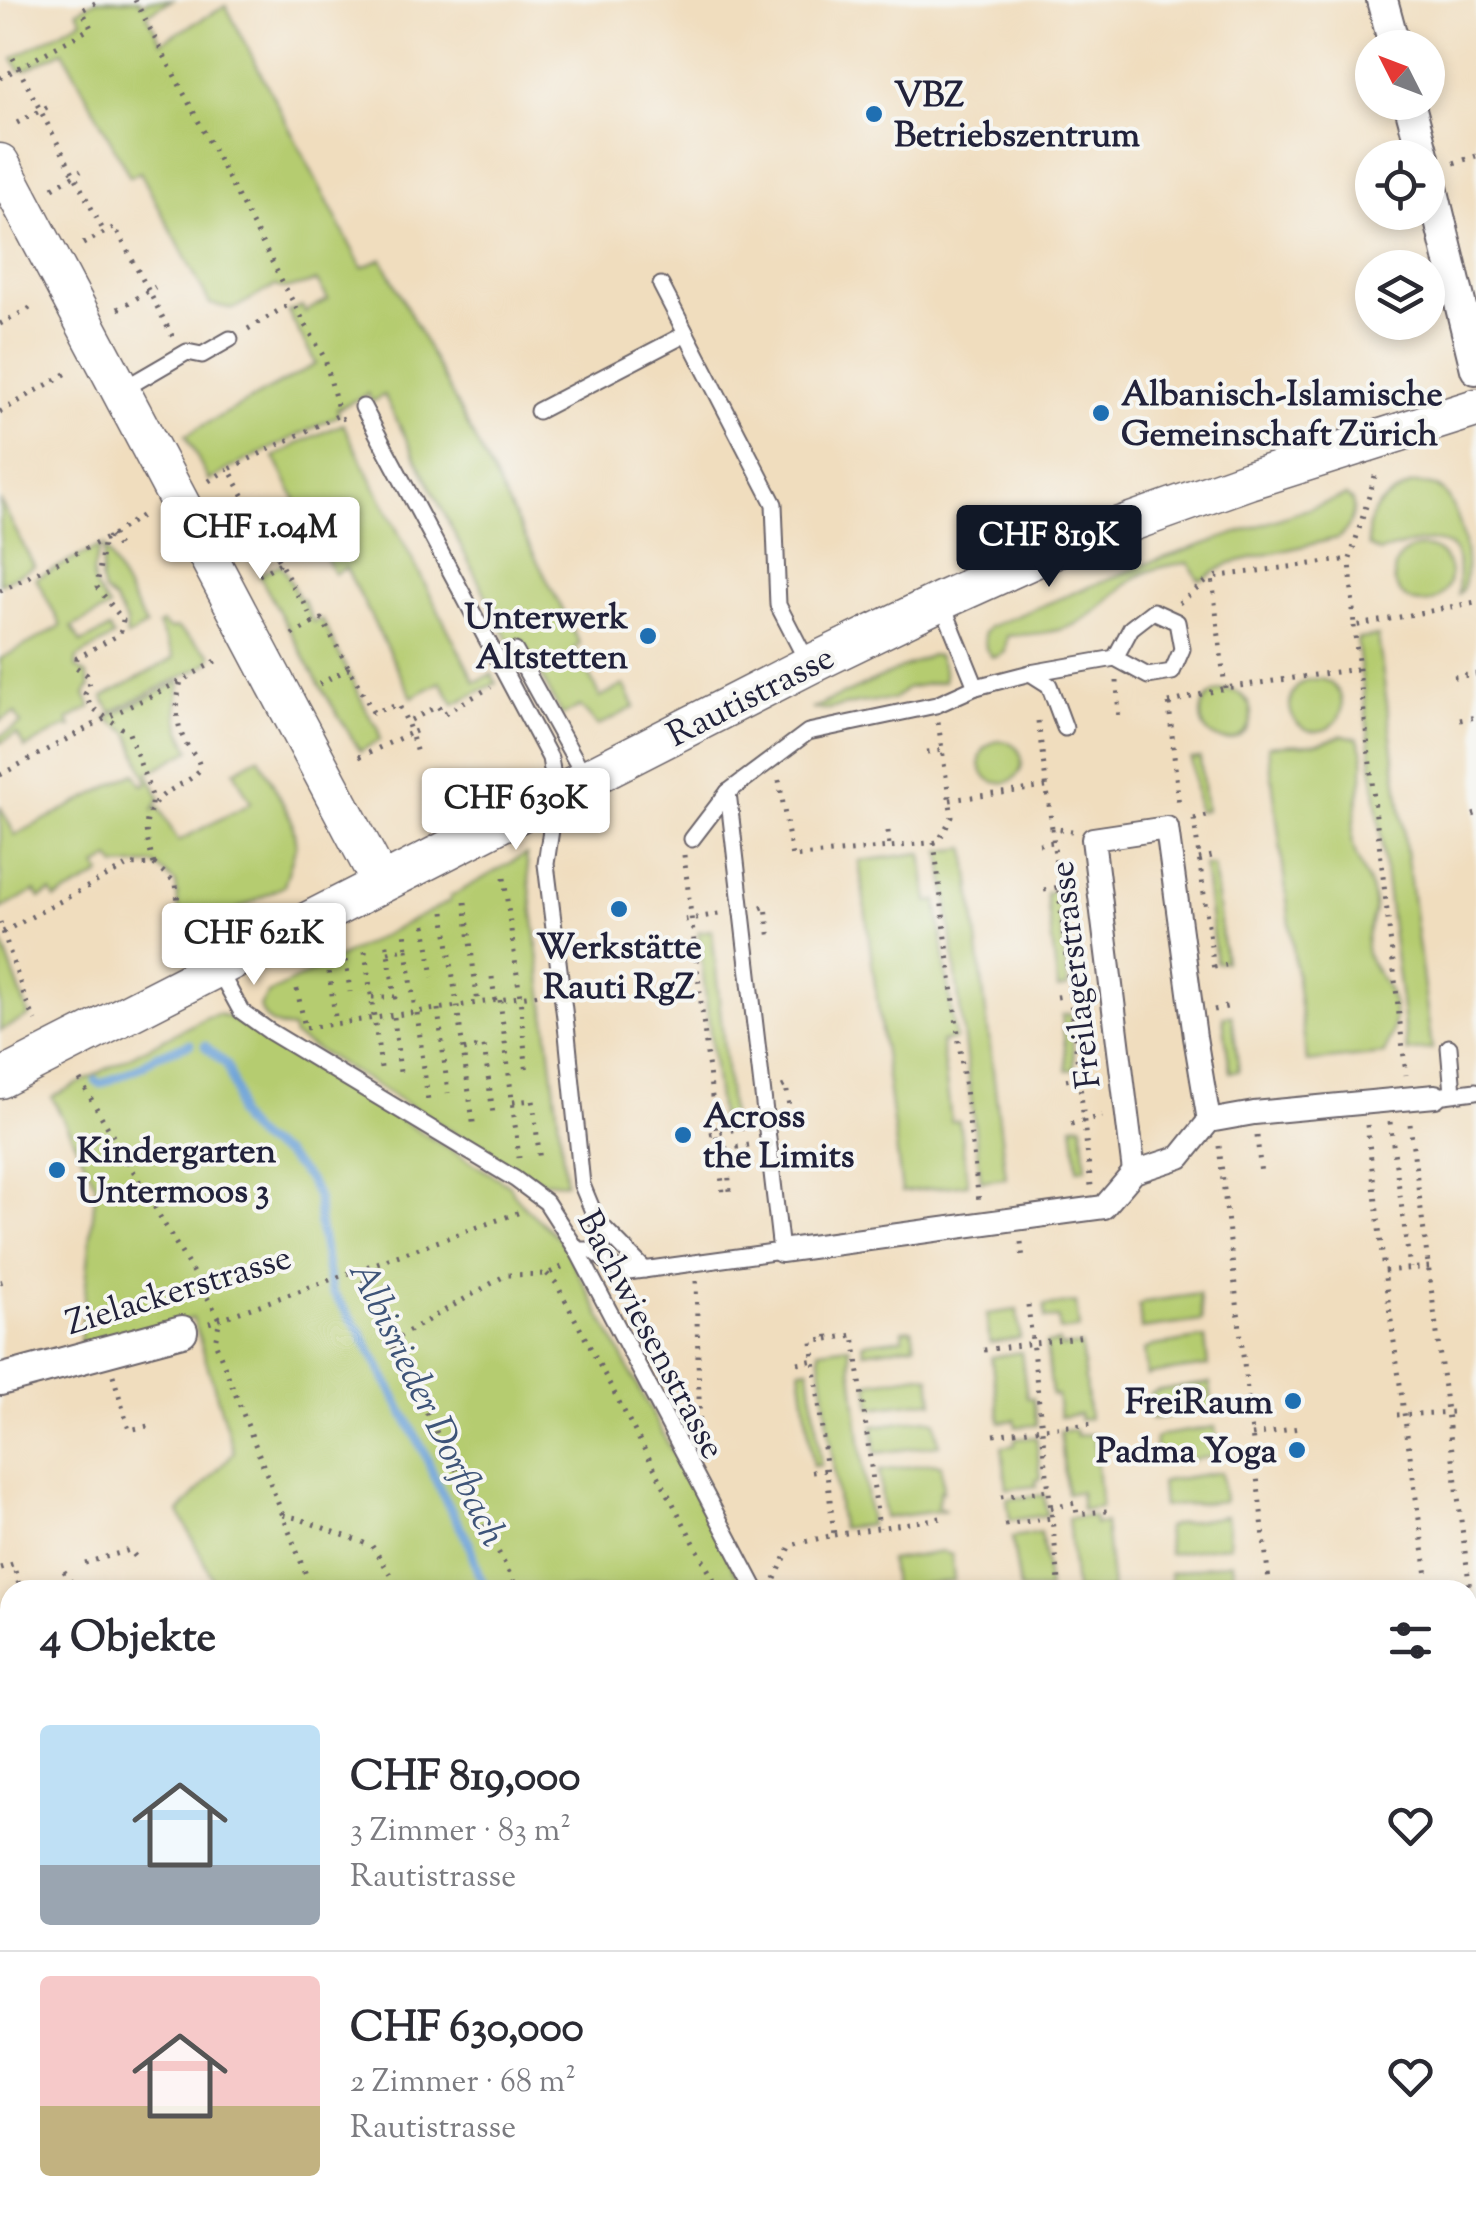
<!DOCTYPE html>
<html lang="de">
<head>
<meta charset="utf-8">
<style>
	:root { --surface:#fff; --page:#f2f2f3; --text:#2b2b33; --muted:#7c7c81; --line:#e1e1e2; --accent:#111827 }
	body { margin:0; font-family:"Sorts Mill Goudy",serif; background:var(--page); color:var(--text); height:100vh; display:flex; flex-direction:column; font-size:38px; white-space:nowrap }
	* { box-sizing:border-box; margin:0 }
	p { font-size:32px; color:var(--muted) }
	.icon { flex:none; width:55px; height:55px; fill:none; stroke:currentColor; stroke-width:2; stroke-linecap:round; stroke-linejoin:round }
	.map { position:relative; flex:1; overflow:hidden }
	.side { position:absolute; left:0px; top:1580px; width:1478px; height:640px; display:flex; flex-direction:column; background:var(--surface); border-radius:30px 30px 0 0; box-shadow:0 5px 15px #0003 }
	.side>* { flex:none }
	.needle { width:65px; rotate:312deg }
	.fabs { position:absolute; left:1355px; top:30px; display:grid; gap:20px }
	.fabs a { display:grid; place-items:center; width:90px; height:90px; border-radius:50%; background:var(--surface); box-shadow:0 5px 15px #0003; font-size:50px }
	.price { position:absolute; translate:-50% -85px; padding:0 22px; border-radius:10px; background:#fff; color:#222; font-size:32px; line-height:65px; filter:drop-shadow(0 2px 5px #0008) }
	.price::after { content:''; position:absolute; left:50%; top:60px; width:30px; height:22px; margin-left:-15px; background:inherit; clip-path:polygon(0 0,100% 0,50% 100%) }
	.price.active { background:var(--accent); color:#fff }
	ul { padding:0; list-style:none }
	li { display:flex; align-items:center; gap:30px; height:250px; padding:0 40px }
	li+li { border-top:2px solid var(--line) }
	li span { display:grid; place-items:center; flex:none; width:280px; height:200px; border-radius:10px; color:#555 }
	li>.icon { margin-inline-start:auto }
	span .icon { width:120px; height:120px; fill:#fffc; stroke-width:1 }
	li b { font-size:42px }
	h2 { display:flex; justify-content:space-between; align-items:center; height:120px; padding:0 40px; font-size:42px }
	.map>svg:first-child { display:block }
	.green { fill:#b5cc70; stroke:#6c7756; stroke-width:2.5 }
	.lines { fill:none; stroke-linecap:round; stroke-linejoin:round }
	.stream { stroke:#69a0d7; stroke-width:9 }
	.service-casing { stroke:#6a6369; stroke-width:19 }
	.pedestrian-casing { stroke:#6a6369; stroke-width:26 }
	.minor-casing { stroke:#6a6369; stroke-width:34 }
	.tertiary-casing { stroke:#6a6369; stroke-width:41 }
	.path { stroke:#6a6369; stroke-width:5; stroke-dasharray:2.5 8; stroke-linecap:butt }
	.service { stroke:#fff; stroke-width:15 }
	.pedestrian { stroke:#fff; stroke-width:22 }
	.minor { stroke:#fff; stroke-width:30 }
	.tertiary { stroke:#fff; stroke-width:38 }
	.poi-dot { fill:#1f6fb2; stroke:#f6f6f2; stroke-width:4 }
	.labels { text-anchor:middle; stroke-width:8; stroke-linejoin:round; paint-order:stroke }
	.poi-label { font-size:35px; font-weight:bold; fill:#22223b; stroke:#f6f6f2; text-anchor:start }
	.street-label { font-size:35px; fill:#22223b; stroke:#f6f6f2 }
	.water-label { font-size:38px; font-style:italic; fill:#3e5479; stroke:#f6f6f2 }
</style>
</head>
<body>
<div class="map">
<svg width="1476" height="2220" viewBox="0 0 1476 2220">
	<rect width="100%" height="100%" fill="#f6f6f2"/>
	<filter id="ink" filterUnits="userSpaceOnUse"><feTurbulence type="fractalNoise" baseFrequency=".01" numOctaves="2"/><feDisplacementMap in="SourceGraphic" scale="20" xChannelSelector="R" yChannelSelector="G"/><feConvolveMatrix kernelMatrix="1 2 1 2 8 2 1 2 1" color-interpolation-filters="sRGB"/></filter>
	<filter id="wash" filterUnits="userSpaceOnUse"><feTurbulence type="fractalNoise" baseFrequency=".0048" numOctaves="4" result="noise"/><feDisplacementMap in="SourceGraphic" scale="40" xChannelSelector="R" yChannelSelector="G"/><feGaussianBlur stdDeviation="2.25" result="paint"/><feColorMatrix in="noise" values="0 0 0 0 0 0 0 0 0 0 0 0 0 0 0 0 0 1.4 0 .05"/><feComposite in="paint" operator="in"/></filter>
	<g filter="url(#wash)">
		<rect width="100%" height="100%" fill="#f0ddbe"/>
		<!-- green -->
		<g class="green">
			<path d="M97,0H139L142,4L149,0H172L147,14L161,42L226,6L362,268L382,259L580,644L575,647L600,697L624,685L635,707L598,726L580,706L562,716L522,639L510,643L384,395L372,402L368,394L337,409L339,415L229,469L209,481L186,435L316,364L288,312L302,306L305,312L328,299L317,281L286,289L275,286L233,309L210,304L140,172L130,177L63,51L27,69L19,70L13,58L82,20L77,11Z"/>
			<path d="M343,424L475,682L492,674L496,683L454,704L441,682L412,697L346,568L334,574L274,457L305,440Z"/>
			<path d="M1413,484C1424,484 1434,483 1443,491C1462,508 1476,583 1458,594C1458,584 1460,571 1458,561C1453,527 1401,547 1379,552L1369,546C1363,510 1384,498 1413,484Z"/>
			<path d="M1346,496L1352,501C1356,514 1349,530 1338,538L1230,563L1203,579H1198L1189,563C1175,564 1162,566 1149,571C1119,583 1101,614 1071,626C1051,634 1028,634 1007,636L1005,652L999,656L992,657L986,649L984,633L989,627L1143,565Z"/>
			<path d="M0,500L34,566L0,584Z"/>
			<path d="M100,546C91,579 88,579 109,608L72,627L81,643L109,629L113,637L77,658L76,667L87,675L90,686L85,694L91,707L68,720L71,727H65L25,748L17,734L0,743V736L21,724L15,713L0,721V659L61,626L36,578Z"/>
			<path d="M104,546L146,626L127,637L126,622L115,602L104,592L101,581Z"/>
			<circle cx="1422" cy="575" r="28"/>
			<path d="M281,564L299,598L303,600L313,622L322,619L371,719L378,727L380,740L360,751L319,684L259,575Z"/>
			<path d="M162,623L170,629L177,628L211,654V658L207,664L111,712L103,697L174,658L158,625Z"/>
			<path d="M1378,636L1432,1049L1407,1052L1357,639Z"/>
			<path d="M931,655L938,656L944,669V681L907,688L894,699L858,703L829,709H811Z"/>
			<circle cx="1316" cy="705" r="26"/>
			<path d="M181,681C174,708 177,726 190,750L148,773L160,798L152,811L159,807L178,841L251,803L234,771L259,757L292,821L296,845L284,886L189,933L179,913L176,883L154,864L116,866L111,858L97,866L101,874L99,876L55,899L51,892L40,898L35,891L1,909L0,806L15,835L135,773L142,785L148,783L129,733L106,718Z"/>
			<circle cx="1226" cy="715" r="25"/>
			<path d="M1342,735L1357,738C1375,764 1349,813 1353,844C1356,865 1372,881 1374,902C1376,918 1365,931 1366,947C1367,960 1376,971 1383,981C1400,1006 1396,1028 1384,1054L1307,1062L1268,746C1297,743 1315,748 1342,735Z"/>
			<circle cx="1001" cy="762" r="21"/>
			<path d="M1200,758L1206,810L1198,812L1191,759Z"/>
			<path d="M966,848L1006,1178L981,1181L941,851Z"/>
			<path d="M922,853L928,902L937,901L955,1039L941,1042L951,1121H959L968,1184L902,1192L859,861Z"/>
			<path d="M526,854L566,1183L542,1181L519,1172L294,1036L292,1029C277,1027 264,1023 260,1006L268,994L450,901V897Z"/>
			<path d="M1204,866H1213L1225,961L1216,962Z"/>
			<path d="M1057,892L1068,987L1058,989L1046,893Z"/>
			<path d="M712,930L731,1117L720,1118L698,932Z"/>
			<path d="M0,937L29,1016L0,1031Z"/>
			<path d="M218,1014L229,1017L509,1185C521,1210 545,1222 562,1242L745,1590H218L179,1512L234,1452L193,1318L79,1352L96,1185L52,1097L207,1017Z"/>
			<path d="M1070,1014L1075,1069L1067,1070L1062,1015Z"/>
			<path d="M1232,1015L1239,1071L1230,1072L1223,1017Z"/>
			<path d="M1082,1124L1086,1168L1078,1169L1073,1125Z"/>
			<path d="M1199,1294L1202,1321L1141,1329L1139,1305L1145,1302Z"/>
			<path d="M1076,1303L1079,1329L1060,1331L1058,1318L1045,1319L1044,1306Z"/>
			<path d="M1017,1310L1020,1338L990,1343L986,1314Z"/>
			<path d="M912,1329L915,1345L864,1352L863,1343L903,1338V1330Z"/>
			<path d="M1205,1338L1208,1366L1151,1374L1147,1376L1144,1350L1153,1346Z"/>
			<path d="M1059,1342L1060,1347L1081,1345L1089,1418L1080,1420L1079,1414L1060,1417L1057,1395H1052L1046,1344Z"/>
			<path d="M849,1346L870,1525L841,1528L819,1350Z"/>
			<path d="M1021,1352L1027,1398H1033L1037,1425L1016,1427L1015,1420L1000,1422L991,1357Z"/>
			<path d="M809,1368L821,1465L813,1466L800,1369Z"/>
			<path d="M920,1375L930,1377L933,1402L929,1401L871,1408L868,1383Z"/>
			<path d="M1210,1383L1213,1410L1151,1419L1150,1394L1159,1390Z"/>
			<path d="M925,1419L935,1421L939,1445L876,1453L873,1426Z"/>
			<path d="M1215,1427L1219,1456L1158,1464L1155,1439L1163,1435Z"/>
			<path d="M1075,1430L1076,1436L1094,1434L1101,1507L1082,1510L1080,1492L1067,1493L1060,1431Z"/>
			<path d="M1036,1437L1041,1479L1036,1480V1486L1007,1489L1002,1447L1015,1445V1439Z"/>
			<path d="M932,1463L941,1465L943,1491H940L937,1507L946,1510L884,1518L879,1471Z"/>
			<path d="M1221,1472L1224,1501L1163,1507L1161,1483L1169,1480Z"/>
			<path d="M1044,1495L1047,1515L1010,1520L1007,1499Z"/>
			<path d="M1094,1516L1095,1524L1105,1523L1112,1590H1075L1068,1518Z"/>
			<path d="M1226,1516L1230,1545L1169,1554L1166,1528L1175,1524Z"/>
			<path d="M1041,1532L1049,1590H1020L1012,1537Z"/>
			<path d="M942,1552L952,1555L954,1581L893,1587L890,1560Z"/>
			<path d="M1232,1562L1235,1590H1173L1170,1573Z"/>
			<path d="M1476,2030V2149L1468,2150V2031Z"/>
			<path d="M572,2210H1120L1126,2220H574Z"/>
		</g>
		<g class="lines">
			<!-- stream -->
			<g class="stream">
				<path d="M205,1046L227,1065L236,1093L237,1114L243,1124L260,1141L284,1154L309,1180L318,1199L319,1222L331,1290L360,1331L424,1452L440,1490L469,1543L478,1573L487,1590"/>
				<path d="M96,1081L101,1084L142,1066L155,1056L190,1044"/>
				<path d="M561,2210L566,2220"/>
				<path d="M1161,2220L1162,2210"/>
			</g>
		</g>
	</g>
	<g filter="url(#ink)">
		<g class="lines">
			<!-- service casing -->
			<g class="service-casing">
				<g id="service">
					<path d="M661,285L774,504L778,605L809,665"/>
					<path d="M120,391L187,352L202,355L230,339"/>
					<path d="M363,407L550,758L556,795L546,864L567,1034L582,1185L597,1221L645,1270"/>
					<path d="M538,411L686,334"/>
					<path d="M941,601L976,687L1030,673L1115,658L1148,676L1172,672L1182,649L1177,622L1153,611L1131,628L1115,658"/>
					<path d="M515,651L586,779"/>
					<path d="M1030,673L1049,685L1065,728"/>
					<path d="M692,839L728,792L808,732L936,705L976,687"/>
					<path d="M218,969L241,1011L269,1031L515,1179L546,1202L577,1250L756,1590"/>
					<path d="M1449,1047L1453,1093"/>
					<path d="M1444,1095L1476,1091"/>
					<path d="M577,1250H592L621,1273L781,1251L728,792"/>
					<path d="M1468,1768L1476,1767"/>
					<path d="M0,1796L10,1791"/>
					<path d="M1134,2210L1140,2220"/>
					<path d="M860,2220L887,2210"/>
				</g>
			</g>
			<!-- pedestrian casing -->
			<g class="pedestrian-casing">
				<g id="pedestrian">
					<path d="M1134,1172L1093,839L1167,828L1195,1037L1209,1121"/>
					<path d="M781,1251L1104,1207L1134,1172L1180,1157L1209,1121L1254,1113L1435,1096"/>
				</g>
			</g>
			<!-- minor casing -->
			<g class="minor-casing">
				<g id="minor">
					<path d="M1382,0L1395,48"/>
					<path d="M1409,102L1424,158"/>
					<path d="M1428,171L1476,369"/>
					<path d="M0,1380L182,1331"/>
					<path d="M0,1911L10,1924"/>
					<path d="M351,2220L407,2210"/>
				</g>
			</g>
			<!-- tertiary casing -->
			<g class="tertiary-casing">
				<g id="tertiary">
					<path d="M0,163L381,883"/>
					<path d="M0,1079L809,665L941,601L1058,548L1249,480L1476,408"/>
				</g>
			</g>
			<!-- path -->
			<g class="path">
				<path d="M135,0L293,302L325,359L339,413"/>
				<path d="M13,58L104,232"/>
				<path d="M0,78L91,28L82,10L101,0"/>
				<path d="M17,123L47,107"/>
				<path d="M1454,163L1476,156"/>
				<path d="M53,188L81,171"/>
				<path d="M83,244L115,227L174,339"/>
				<path d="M118,309L155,287"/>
				<path d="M0,324L34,306"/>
				<path d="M248,329L293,302"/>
				<path d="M0,412L69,372"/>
				<path d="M344,418L341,419L339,415L229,469L299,598L303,600L313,623L322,619L373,712L399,705L407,722L438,706L443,714L491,687"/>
				<path d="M1375,476L1350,559L1354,626L1476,602"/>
				<path d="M209,481L228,469"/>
				<path d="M227,519L248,508L252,503"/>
				<path d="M111,535L120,550"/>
				<path d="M109,537L103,544L97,587L123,620L120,634L77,658L76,667L87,675L90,686L85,694L91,707L129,733L152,796L150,814"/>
				<path d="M259,575L282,562"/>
				<path d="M0,591L109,537L144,514"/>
				<path d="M1179,603L1212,577"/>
				<path d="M1354,626L1406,1075"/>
				<path d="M292,635L313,623"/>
				<path d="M1454,677L1476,674"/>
				<path d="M1117,681L1119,722"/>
				<path d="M319,684L348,669L355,673"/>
				<path d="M1225,688L1212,577L1350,559"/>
				<path d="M1169,703L1225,688L1357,669"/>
				<path d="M1169,704L1179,807"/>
				<path d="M1460,720L1476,717"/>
				<path d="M1038,721L1052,828L1072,831"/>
				<path d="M416,731L411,733L418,757"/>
				<path d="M927,752L943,750"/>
				<path d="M359,757L411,733L407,722"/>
				<path d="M0,775L106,718L181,681L221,658"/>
				<path d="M779,780L792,857L938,842L952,817L938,722"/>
				<path d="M950,800L1046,787"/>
				<path d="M1473,815L1476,814"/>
				<path d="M1194,819L1214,970"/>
				<path d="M1194,819L1207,816"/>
				<path d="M1052,828L1091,1186"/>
				<path d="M888,831L889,847"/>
				<path d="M934,842L979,1201"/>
				<path d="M1039,844L1054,842"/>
				<path d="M684,855L723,1192L730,1191L726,1149L749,1145"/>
				<path d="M1199,859L1212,856"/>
				<path d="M154,864C147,840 138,818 161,797C173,786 190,783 200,769C199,758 194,756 188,747C175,726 175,705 181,681"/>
				<path d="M504,878L520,997L527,1076"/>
				<path d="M1044,890L1075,884"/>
				<path d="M465,902L478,1004"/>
				<path d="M761,908L766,906L770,941"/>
				<path d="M444,912L474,1129"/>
				<path d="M685,920L724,913"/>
				<path d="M0,922L26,1001L36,1021"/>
				<path d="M425,925L433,977"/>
				<path d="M3,932L128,865L154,864L176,883L179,913L190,942"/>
				<path d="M407,949L415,1011"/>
				<path d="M365,951L382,1075"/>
				<path d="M388,952L407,949L405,931"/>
				<path d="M346,960L350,992"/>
				<path d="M1214,967L1226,965"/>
				<path d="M329,972L336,1024"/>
				<path d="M492,977L495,1001"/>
				<path d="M297,989L305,1028"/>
				<path d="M372,997H395L386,940"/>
				<path d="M1057,997L1088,992"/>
				<path d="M500,1000L519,1158"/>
				<path d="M438,1009L448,1093"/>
				<path d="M1214,1010L1231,1006"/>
				<path d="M417,1013L428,1101"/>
				<path d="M394,1017L400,1073"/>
				<path d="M306,1028L540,994"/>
				<path d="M464,1050L484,1046L493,1114"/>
				<path d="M80,1080L220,1319L215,1342L312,1590"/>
				<path d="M1066,1080L1098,1074"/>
				<path d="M782,1087L786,1085L791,1121"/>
				<path d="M513,1102L533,1100L540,1162"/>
				<path d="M1390,1122L1410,1268"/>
				<path d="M1071,1124L1102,1116"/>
				<path d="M1410,1124L1475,1629L1468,1630"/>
				<path d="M1367,1125L1384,1271"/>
				<path d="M710,1134L749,1127"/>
				<path d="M1257,1136L1261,1175"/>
				<path d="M1219,1146L1270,1590"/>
				<path d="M1021,1242L1023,1259"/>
				<path d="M1429,1267L1384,1271L1429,1590"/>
				<path d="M359,1270L390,1342L518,1590"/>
				<path d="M547,1274L556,1283L719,1590"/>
				<path d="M696,1281L700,1435"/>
				<path d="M0,1282L7,1280"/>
				<path d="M1028,1305L1060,1590"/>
				<path d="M209,1323L523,1211"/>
				<path d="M828,1339L854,1335L879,1528"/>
				<path d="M390,1342L506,1275L547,1274L562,1267"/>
				<path d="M984,1350L1085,1336"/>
				<path d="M798,1363L815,1360"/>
				<path d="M113,1375L129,1430L148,1426"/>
				<path d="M1397,1415L1454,1412"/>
				<path d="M994,1435L1042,1428L1096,1424"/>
				<path d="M1252,1435L1299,1428"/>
				<path d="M812,1472L827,1470"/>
				<path d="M1001,1497L1048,1490"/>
				<path d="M1051,1508L1075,1503L1077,1514L1107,1511"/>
				<path d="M283,1515L297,1518L372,1546L401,1590"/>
				<path d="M1005,1525L1051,1518"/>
				<path d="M834,1535L947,1517"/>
				<path d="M85,1563L130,1550L138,1560"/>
				<path d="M0,1568L13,1564L20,1588"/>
				<path d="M64,1571L76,1590"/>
				<path d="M775,1579L791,1545L834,1535L812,1342L828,1339L827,1329"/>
				<path d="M1468,1688L1476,1687"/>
				<path d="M1468,1702L1476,1701"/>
				<path d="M1468,1961L1476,1960"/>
				<path d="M0,2044L10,2042"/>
				<path d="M0,2149L10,2148"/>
				<path d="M1468,2205L1476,2204"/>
				<path d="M72,2210L75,2220"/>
				<path d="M194,2210L200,2220"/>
				<path d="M548,2210L552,2220"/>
				<path d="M1204,2210L1206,2220"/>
				<path d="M1344,2220L1427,2210"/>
			</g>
			<!-- service -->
			<use href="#service" class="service"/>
			<!-- pedestrian -->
			<use href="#pedestrian" class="pedestrian"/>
			<!-- minor -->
			<use href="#minor" class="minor"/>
			<!-- tertiary -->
			<use href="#tertiary" class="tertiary"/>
		</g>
	</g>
	<!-- markers -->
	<g class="poi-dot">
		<circle cx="874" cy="114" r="10"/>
		<circle cx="1101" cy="413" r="10"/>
		<circle cx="648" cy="636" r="10"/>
		<circle cx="619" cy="909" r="10"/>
		<circle cx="683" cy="1135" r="10"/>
		<circle cx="57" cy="1170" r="10"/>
		<circle cx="1293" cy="1401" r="10"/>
		<circle cx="1297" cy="1450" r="10"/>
	</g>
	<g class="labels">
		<!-- poi labels -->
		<g class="poi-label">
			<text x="894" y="106">VBZ<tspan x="894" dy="40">Betriebszentrum</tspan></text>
			<text x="1121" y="405">Albanisch-Islamische<tspan x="1121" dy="40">Gemeinschaft Zürich</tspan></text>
			<text x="628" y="628" text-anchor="end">Unterwerk<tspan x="628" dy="40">Altstetten</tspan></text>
			<text x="619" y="958" text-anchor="middle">Werkstätte<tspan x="619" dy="40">Rauti RgZ</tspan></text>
			<text x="703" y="1127">Across<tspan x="703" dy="40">the Limits</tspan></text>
			<text x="77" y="1162">Kindergarten<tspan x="77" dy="40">Untermoos 3</tspan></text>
			<text x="1273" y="1413" text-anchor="end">FreiRaum</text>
			<text x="1277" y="1462" text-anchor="end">Padma Yoga</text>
		</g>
		<!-- street labels -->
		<g class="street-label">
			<text transform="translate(750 695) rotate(-27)" y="12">Rautistrasse</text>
			<text transform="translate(1074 975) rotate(-97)" y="12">Freilagerstrasse</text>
			<text transform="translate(178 1289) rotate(-17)" y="12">Zielackerstrasse</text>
			<text transform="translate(652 1334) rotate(62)" y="12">Bachwiesenstrasse</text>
		</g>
		<!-- water labels -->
		<g class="water-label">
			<text transform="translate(429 1403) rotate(64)" y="13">Albisrieder Dorfbach</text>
		</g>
	</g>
</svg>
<div class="fabs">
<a><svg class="needle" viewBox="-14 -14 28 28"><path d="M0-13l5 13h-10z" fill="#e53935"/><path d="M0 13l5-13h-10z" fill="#7c7c81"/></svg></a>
<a><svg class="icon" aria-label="locate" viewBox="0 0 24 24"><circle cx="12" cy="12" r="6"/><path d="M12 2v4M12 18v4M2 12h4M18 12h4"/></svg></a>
<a><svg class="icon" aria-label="layers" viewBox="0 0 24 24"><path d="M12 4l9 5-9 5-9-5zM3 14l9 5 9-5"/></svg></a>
</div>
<b class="price" style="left:260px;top:582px">CHF 1.04M</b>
<b class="price active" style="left:1049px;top:590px">CHF 819K</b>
<b class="price" style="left:516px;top:853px">CHF 630K</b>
<b class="price" style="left:254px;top:988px">CHF 621K</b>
<section class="side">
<h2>4 Objekte<svg class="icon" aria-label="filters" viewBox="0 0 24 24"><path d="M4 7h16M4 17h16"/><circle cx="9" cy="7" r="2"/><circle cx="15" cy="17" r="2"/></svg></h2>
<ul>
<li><span style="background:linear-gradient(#bfe0f5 70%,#9aa5b1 0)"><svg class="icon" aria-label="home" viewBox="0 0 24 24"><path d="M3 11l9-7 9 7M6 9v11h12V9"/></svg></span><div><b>CHF 819,000</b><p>3 Zimmer · 83 m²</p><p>Rautistrasse</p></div><svg class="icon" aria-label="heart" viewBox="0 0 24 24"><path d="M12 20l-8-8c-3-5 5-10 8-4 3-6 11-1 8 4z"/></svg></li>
<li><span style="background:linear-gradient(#f6c9c9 65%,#c2b280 0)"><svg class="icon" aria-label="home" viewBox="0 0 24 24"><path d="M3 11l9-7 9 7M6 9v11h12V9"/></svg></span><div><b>CHF 630,000</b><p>2 Zimmer · 68 m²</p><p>Rautistrasse</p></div><svg class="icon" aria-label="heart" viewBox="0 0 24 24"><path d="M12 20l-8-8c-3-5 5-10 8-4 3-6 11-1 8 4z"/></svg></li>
</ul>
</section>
</div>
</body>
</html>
